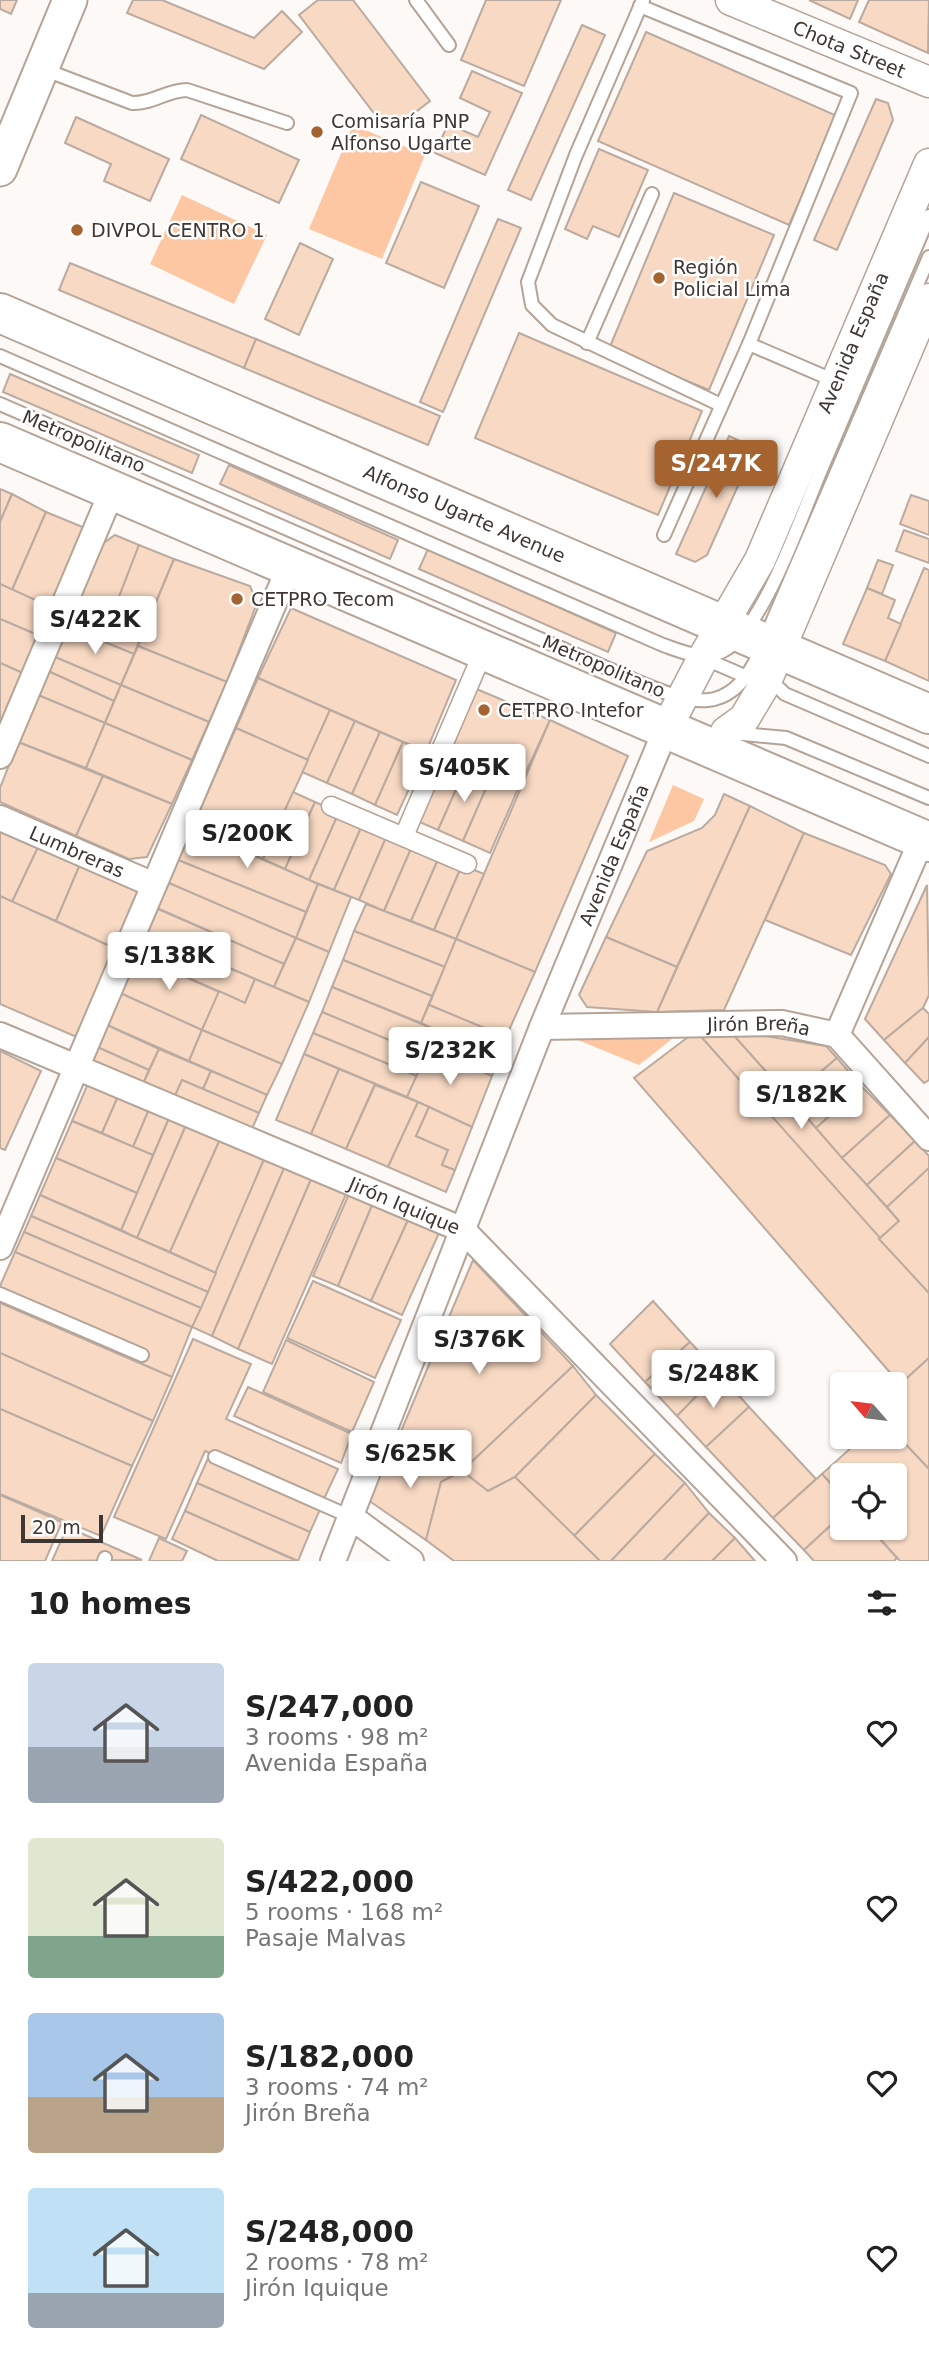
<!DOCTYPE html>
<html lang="en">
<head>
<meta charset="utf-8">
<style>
	:root { --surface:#fff; --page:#f6f6f6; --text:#222; --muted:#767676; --accent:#a5642f }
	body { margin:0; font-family:"DejaVu Sans",sans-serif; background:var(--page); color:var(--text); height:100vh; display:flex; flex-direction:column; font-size:26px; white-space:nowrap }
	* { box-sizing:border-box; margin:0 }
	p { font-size:23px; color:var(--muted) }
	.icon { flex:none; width:38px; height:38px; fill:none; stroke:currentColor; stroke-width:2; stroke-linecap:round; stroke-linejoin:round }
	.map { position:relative; height:1561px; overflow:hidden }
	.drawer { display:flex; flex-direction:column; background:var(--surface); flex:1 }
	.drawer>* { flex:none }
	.needle { width:46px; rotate:298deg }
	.tools { position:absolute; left:830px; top:1372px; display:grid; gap:14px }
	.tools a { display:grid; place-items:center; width:77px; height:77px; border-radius:7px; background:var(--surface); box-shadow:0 2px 5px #0004; font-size:35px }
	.scale { position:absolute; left:21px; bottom:18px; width:82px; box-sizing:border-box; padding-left:7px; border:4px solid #3d3631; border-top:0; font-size:19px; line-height:24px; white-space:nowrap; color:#3d3631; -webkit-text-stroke:5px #fff; paint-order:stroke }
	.price { position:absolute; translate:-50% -60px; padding:0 16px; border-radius:7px; background:#fff; color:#222; font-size:23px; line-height:46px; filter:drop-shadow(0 2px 4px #0008) }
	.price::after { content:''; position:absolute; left:50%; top:42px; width:21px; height:16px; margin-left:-10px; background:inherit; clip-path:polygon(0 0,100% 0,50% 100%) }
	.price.current { background:var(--accent); color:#fff }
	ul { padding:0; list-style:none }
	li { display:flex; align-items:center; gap:21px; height:175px; padding:0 28px }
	li span { display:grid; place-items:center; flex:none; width:196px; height:140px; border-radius:7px; color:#555 }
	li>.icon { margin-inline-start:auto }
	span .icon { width:84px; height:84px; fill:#fffc; stroke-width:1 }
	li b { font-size:30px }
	h2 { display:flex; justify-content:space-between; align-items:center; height:84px; padding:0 28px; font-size:30px }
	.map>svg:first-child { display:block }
	.green { fill:#fcc7a2 }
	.building { fill:#f8dac4; stroke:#bbaa9f; stroke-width:2 }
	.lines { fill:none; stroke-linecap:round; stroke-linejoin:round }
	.service-casing { stroke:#b4a498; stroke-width:16 }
	.pedestrian-casing { stroke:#b4a498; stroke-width:21 }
	.minor-casing { stroke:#b4a498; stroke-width:28 }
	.tertiary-casing { stroke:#b4a498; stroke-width:33 }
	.secondary-casing { stroke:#b4a498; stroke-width:37 }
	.primary-casing { stroke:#b4a498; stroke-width:42 }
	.service { stroke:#fff; stroke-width:12 }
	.pedestrian { stroke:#fff; stroke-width:18 }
	.minor { stroke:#fff; stroke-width:24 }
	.tertiary { stroke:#fff; stroke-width:30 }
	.secondary { stroke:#fff; stroke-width:33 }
	.primary { stroke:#fff; stroke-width:38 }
	.poi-dot { fill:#a5642f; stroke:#fff; stroke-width:2.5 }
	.labels { text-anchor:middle; stroke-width:5; stroke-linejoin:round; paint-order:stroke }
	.street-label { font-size:19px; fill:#3d3631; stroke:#fff }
	.poi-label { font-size:19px; fill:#3d3631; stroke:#fff; text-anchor:start }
</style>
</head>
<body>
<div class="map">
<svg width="929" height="1561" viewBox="0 0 929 1561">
	<rect width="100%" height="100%" fill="#fcf9f6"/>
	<!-- green -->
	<g class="green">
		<path d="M353,125L425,155L382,259L309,229Z"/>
		<path d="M182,195L267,235L234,304L150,264Z"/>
		<path d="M673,785L704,799L694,821L649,842Z"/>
		<path d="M682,1031L639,1065L573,1038Z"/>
	</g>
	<!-- building -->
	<g class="building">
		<path d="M0,0H17L11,14L0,9Z"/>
		<path d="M133,0H162L254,38L282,11L302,32L264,69L127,13Z"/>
		<path d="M318,0H353L430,101L396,127L373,112L299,15Z"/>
		<path d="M486,0H561L524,86L461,60Z"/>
		<path d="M809,0H858L850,19Z"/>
		<path d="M869,0H929L928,53L859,22Z"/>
		<path d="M582,25L605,35L531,200L508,190Z"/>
		<path d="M646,32L837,116L789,225L598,141Z"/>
		<path d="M472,71L522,93L485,175L435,153L448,124L478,137L490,112L460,98Z"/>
		<path d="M876,99L888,103L893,120L837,250L814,240Z"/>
		<path d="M201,115L299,160L279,203L181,159Z"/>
		<path d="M76,117L169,159L150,201L104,181L111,164L65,143Z"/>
		<path d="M599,149L648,170L619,237L593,226L587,239L565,229Z"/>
		<path d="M421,182L479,206L444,288L386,263Z"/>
		<path d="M674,193L774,235L709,390L609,349Z"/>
		<path d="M498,219L521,228L443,412L420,402Z"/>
		<path d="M300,243L333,259L299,335L265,319Z"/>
		<path d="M70,263L256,339L244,368L59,290Z"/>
		<path d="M519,333L702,411L658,515L475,438Z"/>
		<path d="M256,339L440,416L428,445L244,368Z"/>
		<path d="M10,374L199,455L192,473L3,392Z"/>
		<path d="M729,436L755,448L707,555L695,562L676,554Z"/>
		<path d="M229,465L398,540L390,559L220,484Z"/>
		<path d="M0,489L12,494L0,522Z"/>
		<path d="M12,494L46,512L12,590L0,584V522Z"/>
		<path d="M911,495L929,501V535L900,524Z"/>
		<path d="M46,512L85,528L51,607L12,590Z"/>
		<path d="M904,530L929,539V563L896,551Z"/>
		<path d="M115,535L139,545L102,641L68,627L101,545Z"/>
		<path d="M139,545L174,559L134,654L102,641Z"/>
		<path d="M428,549L616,633L608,652L419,569Z"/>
		<path d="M174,559L250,586L257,603L227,682L138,646Z"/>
		<path d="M878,560L893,565L882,594L867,588Z"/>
		<path d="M924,568L929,570V681L885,661Z"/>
		<path d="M0,584L51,607L40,636L0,619Z"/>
		<path d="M867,588L895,600L888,618L901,624L885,661L843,644Z"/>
		<path d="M291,608L456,680L426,752L258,678Z"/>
		<path d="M0,619L40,636L25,674L0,663Z"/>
		<path d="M68,627L134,654L121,685L55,657Z"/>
		<path d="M138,646L227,682L209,722L121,685Z"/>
		<path d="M55,657L121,685L114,701L48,671Z"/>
		<path d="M0,663L25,674L6,721L0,718Z"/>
		<path d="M48,671L114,701L105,723L38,695Z"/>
		<path d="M258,678L330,710L308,760L236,728Z"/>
		<path d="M121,685L209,722L192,760L105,723Z"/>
		<path d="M467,685L550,720L518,789L437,753Z"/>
		<path d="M38,695L105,723L86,768L18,742Z"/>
		<path d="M330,710L355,721L327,783L302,772Z"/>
		<path d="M550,720L628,756L535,972L456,939Z"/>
		<path d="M355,721L380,732L352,794L327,783Z"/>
		<path d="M105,723L192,760L172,804L86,768Z"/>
		<path d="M236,728L308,760L263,859L192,828Z"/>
		<path d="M380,732L403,742L375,805L352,794Z"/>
		<path d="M18,742L103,776L76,836L0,802V788Z"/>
		<path d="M403,742L426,752L397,815L375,805Z"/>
		<path d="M437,753L466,767L438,830L408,817Z"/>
		<path d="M466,767L491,777L463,841L438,830Z"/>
		<path d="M103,776L172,804L147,857L129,859L76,836Z"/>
		<path d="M491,777L518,789L490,853L463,841Z"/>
		<path d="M293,792L315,802L285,869L263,859Z"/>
		<path d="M724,794L750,806L677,967L606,937L647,851L702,828L715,815Z"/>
		<path d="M315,802L339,812L309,880L285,869Z"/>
		<path d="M750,806L804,833L724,1010L657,1012Z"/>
		<path d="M339,812L363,823L334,890L309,880Z"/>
		<path d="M363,823L388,833L359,900L334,890Z"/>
		<path d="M0,826L40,843L12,902L0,896Z"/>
		<path d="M192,828L318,884L306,912L178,860Z"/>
		<path d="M388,833L413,844L384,911L359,900Z"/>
		<path d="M804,833L885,865L891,874L851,955L765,920Z"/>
		<path d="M40,843L81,862L56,921L12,902Z"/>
		<path d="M413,844L440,855L411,921L384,911Z"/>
		<path d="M440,855L462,865L434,930L411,921Z"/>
		<path d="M178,860L306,912L296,938L168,883Z"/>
		<path d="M81,862L140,889L116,949L56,921Z"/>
		<path d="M462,865L484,874L456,939L434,930Z"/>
		<path d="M169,883L296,938L284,964L157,908Z"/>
		<path d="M318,884L351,897L329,952L296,938Z"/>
		<path d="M927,885L929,995L923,1008L884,1040L865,1019Z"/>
		<path d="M0,896L116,949L79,1038L0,1004Z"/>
		<path d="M366,904L456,939L445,967L354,931Z"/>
		<path d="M158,909L284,964L274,987L147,933Z"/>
		<path d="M354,931L445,967L432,996L343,960Z"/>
		<path d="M147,933L255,979L245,1003L137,955Z"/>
		<path d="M606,937L677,967L657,1012L587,1007L579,995Z"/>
		<path d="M296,938L329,952L309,1002L274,987Z"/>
		<path d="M456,939L535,972L506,1037L429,1005Z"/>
		<path d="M137,955L219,992L202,1030L120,993Z"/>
		<path d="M343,960L432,996L421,1023L332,987Z"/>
		<path d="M255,979L309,1002L282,1064L202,1030L219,991L245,1003Z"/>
		<path d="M332,987L436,1030L425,1055L322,1012Z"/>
		<path d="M120,993L202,1030L189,1061L107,1025Z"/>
		<path d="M429,1005L506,1037L492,1076L429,1048L436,1030L421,1023Z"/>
		<path d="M923,1008L929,1014V1037L905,1063L884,1040Z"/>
		<path d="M322,1012L425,1055L417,1076L313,1033Z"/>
		<path d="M107,1025L159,1049L149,1070L97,1047Z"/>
		<path d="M202,1030L282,1064L267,1095L189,1061Z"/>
		<path d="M729,1030L899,1221L879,1239L696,1031Z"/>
		<path d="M729,1030L826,1046L837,1058L790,1098Z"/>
		<path d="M696,1031L929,1293V1358L900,1384L634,1078Z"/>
		<path d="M313,1033L417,1076L407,1097L304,1054Z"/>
		<path d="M929,1037V1080L924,1083L905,1063Z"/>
		<path d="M97,1047L149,1070L143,1084L91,1060Z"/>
		<path d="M429,1048L492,1076L472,1127L407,1097Z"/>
		<path d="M159,1049L211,1071L203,1089L182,1080L174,1098L143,1084Z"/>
		<path d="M0,1051L41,1071L5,1150L0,1148Z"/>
		<path d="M304,1054L339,1069L311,1134L276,1120Z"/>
		<path d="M837,1058L862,1087L816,1128L790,1098Z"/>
		<path d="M339,1069L375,1084L346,1149L311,1134Z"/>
		<path d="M211,1071L267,1095L259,1113L203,1089Z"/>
		<path d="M182,1080L259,1113L251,1131L174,1098Z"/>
		<path d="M89,1081L119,1094L102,1133L72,1121Z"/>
		<path d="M375,1085L418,1102L388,1167L346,1149Z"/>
		<path d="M862,1087L890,1115L842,1158L816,1128Z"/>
		<path d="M119,1094L150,1107L133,1147L102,1133Z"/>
		<path d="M418,1102L429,1107L416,1136L448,1150L442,1165L455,1170L446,1192L388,1167Z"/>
		<path d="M150,1107L170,1116L153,1155L133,1147Z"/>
		<path d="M429,1107L472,1127L455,1170L442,1165L448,1150L416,1136Z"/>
		<path d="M890,1115L915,1141L867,1185L842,1158Z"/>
		<path d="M170,1116L187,1123L137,1238L121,1230Z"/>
		<path d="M72,1121L153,1155L137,1193L56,1158Z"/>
		<path d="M187,1123L221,1137L170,1252L137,1238Z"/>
		<path d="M221,1137L265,1157L216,1273L170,1252Z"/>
		<path d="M915,1141L929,1156V1168L887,1207L867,1185Z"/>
		<path d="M265,1157L285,1166L212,1336L192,1327Z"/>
		<path d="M56,1158L137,1193L121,1230L40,1195Z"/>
		<path d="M285,1166L312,1177L238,1349L212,1336Z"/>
		<path d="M929,1168V1293L879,1239L899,1221L887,1207Z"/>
		<path d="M312,1177L347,1192L272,1364L238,1349Z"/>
		<path d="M349,1194L373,1203L338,1286L313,1276Z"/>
		<path d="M40,1195L216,1273L208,1292L31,1216Z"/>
		<path d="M373,1203L408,1220L371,1301L338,1286Z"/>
		<path d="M31,1216L208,1292L201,1308L24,1232Z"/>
		<path d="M408,1220L439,1233L402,1315L371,1301Z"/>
		<path d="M24,1232L201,1308L192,1327L15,1252Z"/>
		<path d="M15,1252L192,1327L172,1377L0,1303V1286Z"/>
		<path d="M473,1260L573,1366L462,1471L394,1448Z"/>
		<path d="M313,1281L401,1320L375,1378L287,1338Z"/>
		<path d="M653,1301L690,1342L645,1382L610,1344Z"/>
		<path d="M0,1303L172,1377L153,1421L0,1353Z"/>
		<path d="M193,1339L251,1364L226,1419L338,1469L323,1501L205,1451L166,1539L114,1517Z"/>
		<path d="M286,1340L374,1382L352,1432L263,1392Z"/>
		<path d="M690,1342L719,1373L677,1416L645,1382Z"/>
		<path d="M0,1353L153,1421L132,1466L0,1409Z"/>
		<path d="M929,1358V1469L894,1432V1390Z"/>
		<path d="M573,1366L596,1395L515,1477L488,1491L462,1471Z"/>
		<path d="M719,1373L749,1407L706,1447L677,1416Z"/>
		<path d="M248,1387L352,1434L341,1463L234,1416Z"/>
		<path d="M596,1395L655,1454L574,1536L515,1477Z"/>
		<path d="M749,1407L816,1479L773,1518L706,1447Z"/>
		<path d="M0,1409L132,1466L101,1536L0,1494Z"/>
		<path d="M894,1432L929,1469V1561H900L870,1528H894V1475H842V1496L822,1474L863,1437H894Z"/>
		<path d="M394,1448L462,1471L441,1482L426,1540L368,1500Z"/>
		<path d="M655,1454L685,1483L611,1561H600L574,1536Z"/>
		<path d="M209,1456L322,1505L310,1532L197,1483Z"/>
		<path d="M462,1471L488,1491L515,1477L600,1561H454L426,1540L441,1482Z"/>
		<path d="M822,1474L842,1496V1515L804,1550L773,1518Z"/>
		<path d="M197,1483L310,1532L298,1561L185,1511Z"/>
		<path d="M685,1483L709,1513L663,1561H611Z"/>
		<path d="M0,1495L62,1522L45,1561H0Z"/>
		<path d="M185,1511L297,1561H218L172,1539Z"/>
		<path d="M709,1513L735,1538L712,1561H663Z"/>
		<path d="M842,1515V1528H870L897,1558L894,1561H814L804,1550Z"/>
		<path d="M67,1527L142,1560L52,1561Z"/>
		<path d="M159,1538L187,1551L182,1561H149Z"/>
		<path d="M735,1538L755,1561H712Z"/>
	</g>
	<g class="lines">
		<!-- service casing -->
		<g class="service-casing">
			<g id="service">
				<path d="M416,0L449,45"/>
				<path d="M643,0L576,155L528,282L532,305L552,325L721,405"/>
				<path d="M640,6L851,93L749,344L664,535"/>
				<path d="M43,69L132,103C152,104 167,90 187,90L287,123"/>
				<path d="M587,343L652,194"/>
				<path d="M749,344L835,381"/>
				<path d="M0,356L663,645C686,653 706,663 728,648C767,620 803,511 823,465C858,382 894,299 929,216"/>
				<path d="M0,404L646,685C693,704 727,714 755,662L929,257"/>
				<path d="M703,658L754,680"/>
				<path d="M767,677L785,694L929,756"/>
				<path d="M733,733L786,738L929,798"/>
				<path d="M0,1294L142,1355"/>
				<path d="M215,1457L351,1517"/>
				<path d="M104,1561L105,1558"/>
			</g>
		</g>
		<!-- pedestrian casing -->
		<g class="pedestrian-casing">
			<g id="pedestrian">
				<path d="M331,806L467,864"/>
				<path d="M404,836L484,650"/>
			</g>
		</g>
		<!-- minor casing -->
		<g class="minor-casing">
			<g id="minor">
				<path d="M0,756L112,491"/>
				<path id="s1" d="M0,818L154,885"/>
				<path id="s2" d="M542,1027L782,1023L837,1035L929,1138"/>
				<path id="s3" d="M0,1035L463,1230L784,1561"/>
				<path d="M837,1035L922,839"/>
				<path d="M0,1247L289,568"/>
				<path d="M351,1517L411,1561"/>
				<path id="s4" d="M333,1561L542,1027L666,729"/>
			</g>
		</g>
		<!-- tertiary casing -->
		<g class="tertiary-casing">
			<g id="tertiary">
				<path id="s5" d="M731,0L929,82"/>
				<path id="s6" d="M666,729L703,658L760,560L929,164"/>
				<path d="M726,732L744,719L765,684L929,299"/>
			</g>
		</g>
		<!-- secondary casing -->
		<g class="secondary-casing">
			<path id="secondary" d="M0,169L70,0"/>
		</g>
		<!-- primary casing -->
		<g class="primary-casing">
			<g id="primary">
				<path id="s7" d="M0,313L929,714"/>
				<path d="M0,442L929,842"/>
			</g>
		</g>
		<!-- service -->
		<use href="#service" class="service"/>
		<!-- pedestrian -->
		<use href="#pedestrian" class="pedestrian"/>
		<!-- minor -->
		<use href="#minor" class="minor"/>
		<!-- tertiary -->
		<use href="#tertiary" class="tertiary"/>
		<!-- secondary -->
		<use href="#secondary" class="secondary"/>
		<!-- primary -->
		<use href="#primary" class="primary"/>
	</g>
	<!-- markers -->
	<g class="poi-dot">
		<circle cx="317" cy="132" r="7"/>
		<circle cx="77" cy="230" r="7"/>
		<circle cx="659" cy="278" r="7"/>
		<circle cx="237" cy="599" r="7"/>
		<circle cx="484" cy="710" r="7"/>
	</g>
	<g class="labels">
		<!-- street labels -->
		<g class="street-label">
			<text dy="7" stroke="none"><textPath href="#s5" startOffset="128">Chota Street</textPath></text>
			<text dy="7" stroke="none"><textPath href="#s6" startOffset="430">Avenida España</textPath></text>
			<text transform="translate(84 441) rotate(23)" y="7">Metropolitano</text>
			<text dy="7" stroke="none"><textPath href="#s7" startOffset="506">Alfonso Ugarte Avenue</textPath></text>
			<text transform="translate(604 666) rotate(23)" y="7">Metropolitano</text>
			<text dy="7" stroke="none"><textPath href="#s1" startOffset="84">Lumbreras</textPath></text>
			<text dy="7" stroke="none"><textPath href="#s4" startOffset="760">Avenida España</textPath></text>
			<text dy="7" stroke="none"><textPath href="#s2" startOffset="217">Jirón Breña</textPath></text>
			<text dy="7" stroke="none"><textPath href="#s3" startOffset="439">Jirón Iquique</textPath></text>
		</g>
		<!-- poi labels -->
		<g class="poi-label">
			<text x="331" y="128">Comisaría PNP<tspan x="331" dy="22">Alfonso Ugarte</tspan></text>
			<text x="91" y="237">DIVPOL CENTRO 1</text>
			<text x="673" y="274">Región<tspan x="673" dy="22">Policial Lima</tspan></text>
			<text x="251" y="606">CETPRO Tecom</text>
			<text x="498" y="717">CETPRO Intefor</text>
		</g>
	</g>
</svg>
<div class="tools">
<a><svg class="needle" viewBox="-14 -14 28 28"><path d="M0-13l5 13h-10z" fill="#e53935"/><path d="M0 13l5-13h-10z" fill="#767676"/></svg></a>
<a><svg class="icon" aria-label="locate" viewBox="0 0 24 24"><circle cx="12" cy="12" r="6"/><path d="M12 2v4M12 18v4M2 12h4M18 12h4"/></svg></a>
</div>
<div class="scale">20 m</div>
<b class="price current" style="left:716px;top:500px">S/247K</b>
<b class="price" style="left:95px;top:656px">S/422K</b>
<b class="price" style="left:464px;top:804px">S/405K</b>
<b class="price" style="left:247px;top:870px">S/200K</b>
<b class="price" style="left:169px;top:992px">S/138K</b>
<b class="price" style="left:450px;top:1087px">S/232K</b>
<b class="price" style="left:801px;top:1131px">S/182K</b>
<b class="price" style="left:479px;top:1376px">S/376K</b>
<b class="price" style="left:713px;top:1410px">S/248K</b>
<b class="price" style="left:410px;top:1490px">S/625K</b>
</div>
<section class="drawer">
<h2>10 homes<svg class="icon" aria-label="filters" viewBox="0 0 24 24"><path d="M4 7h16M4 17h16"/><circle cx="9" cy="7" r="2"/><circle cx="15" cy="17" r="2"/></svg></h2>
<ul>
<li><span style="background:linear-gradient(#c9d6e8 60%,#9aa5b1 0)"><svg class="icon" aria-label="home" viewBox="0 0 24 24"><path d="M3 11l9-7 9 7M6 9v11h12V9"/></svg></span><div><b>S/247,000</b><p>3 rooms · 98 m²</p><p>Avenida España</p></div><svg class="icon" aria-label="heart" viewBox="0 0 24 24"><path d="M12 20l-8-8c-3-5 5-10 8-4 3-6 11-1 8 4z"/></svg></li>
<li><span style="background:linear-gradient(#dfe7d0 70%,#7fa58c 0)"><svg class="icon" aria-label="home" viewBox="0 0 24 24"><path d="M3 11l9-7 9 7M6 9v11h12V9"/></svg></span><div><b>S/422,000</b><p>5 rooms · 168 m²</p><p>Pasaje Malvas</p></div><svg class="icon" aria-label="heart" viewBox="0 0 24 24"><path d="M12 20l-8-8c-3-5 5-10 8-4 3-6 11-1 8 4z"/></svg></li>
<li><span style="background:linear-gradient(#a9c7e8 60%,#b9a48a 0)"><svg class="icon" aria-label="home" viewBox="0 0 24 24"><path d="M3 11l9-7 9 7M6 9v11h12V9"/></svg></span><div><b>S/182,000</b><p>3 rooms · 74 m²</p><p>Jirón Breña</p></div><svg class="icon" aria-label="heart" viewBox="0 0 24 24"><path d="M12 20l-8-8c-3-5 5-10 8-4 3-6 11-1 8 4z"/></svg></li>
<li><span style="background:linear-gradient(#bfe0f5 75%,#9aa5b1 0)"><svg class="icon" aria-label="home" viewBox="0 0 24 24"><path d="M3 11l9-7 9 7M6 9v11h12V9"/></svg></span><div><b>S/248,000</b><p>2 rooms · 78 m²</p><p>Jirón Iquique</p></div><svg class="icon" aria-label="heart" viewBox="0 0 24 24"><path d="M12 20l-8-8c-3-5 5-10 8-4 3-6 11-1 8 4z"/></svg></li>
</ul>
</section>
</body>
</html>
